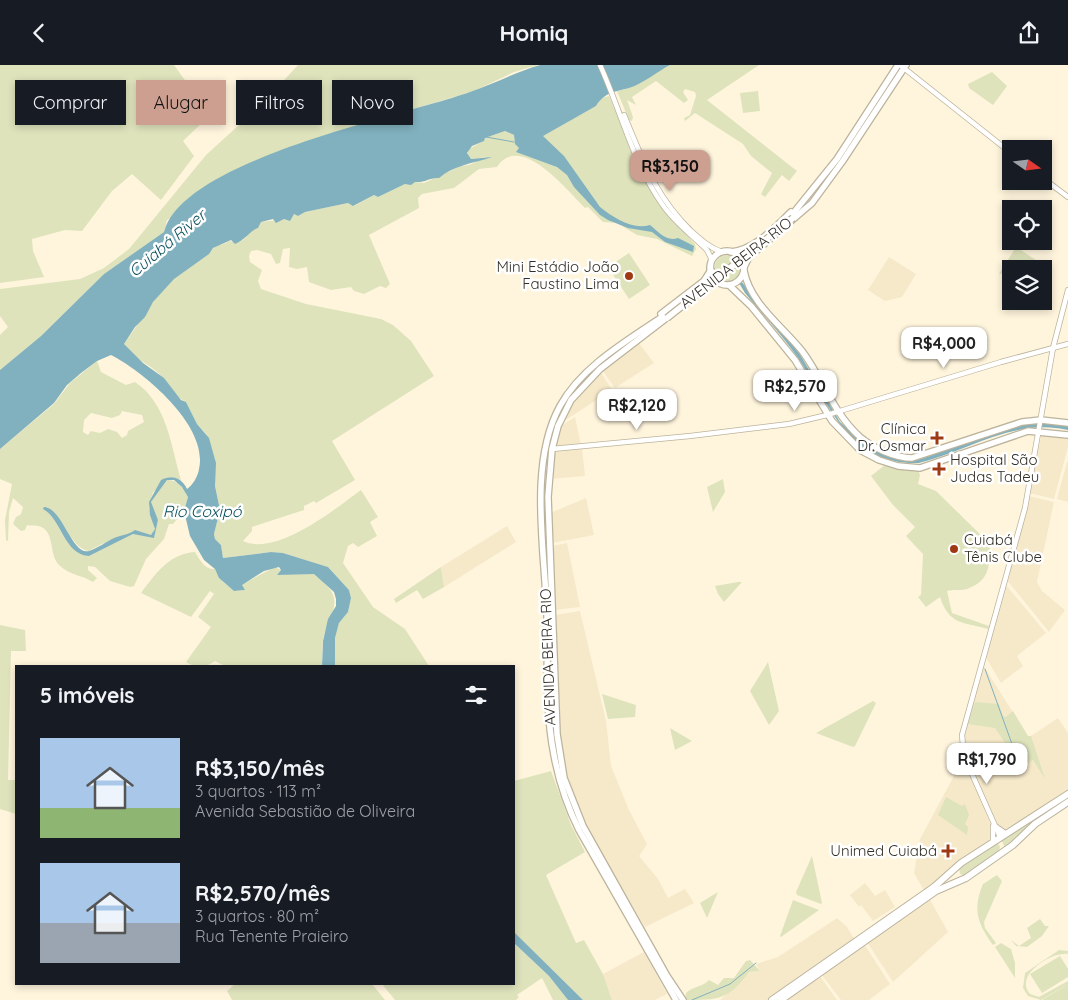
<!DOCTYPE html>
<html lang="pt">
<head>
<meta charset="utf-8">
<style>
	:root { --surface:#171b24; --page:#20242c; --text:#f1f3f6; --muted:#9ea1a6; --accent:#cc9f90 }
	body { margin:0; font-family:Quicksand,sans-serif; background:var(--page); color:var(--text); height:100vh; display:flex; flex-direction:column; font-size:19px; white-space:nowrap }
	* { box-sizing:border-box; margin:0 }
	p { font-size:16px; color:var(--muted) }
	.icon { flex:none; width:28px; height:28px; fill:none; stroke:currentColor; stroke-width:2; stroke-linecap:round; stroke-linejoin:round }
	.map { position:relative; flex:1; overflow:hidden }
	.sheet { position:absolute; left:15px; top:600px; width:500px; height:320px; display:flex; flex-direction:column; background:var(--surface); border-radius:0px; box-shadow:0 2px 8px #0003 }
	.sheet>* { flex:none }
	.hud { position:absolute; left:15px; top:15px; width:500px; height:45px; display:flex; gap:10px }
	.needle { width:32px; rotate:104deg }
	.tools { position:absolute; left:1002px; top:75px; display:grid; gap:10px }
	.tools a { display:grid; place-items:center; width:50px; height:50px; border-radius:0px; background:var(--surface); box-shadow:0 2px 8px #0003; font-size:25px }
	.price { position:absolute; translate:-50% -42px; padding:0 11px; border-radius:10px; background:#fff; color:#222; font-size:16px; line-height:32px; filter:drop-shadow(0 1px 2px #0008) }
	.price::after { content:''; position:absolute; left:50%; top:30px; width:15px; height:11px; margin-left:-8px; background:inherit; clip-path:polygon(0 0,100% 0,50% 100%) }
	.price.on { background:var(--accent); color:#111 }
	ul { padding:0; list-style:none }
	li { display:flex; align-items:center; gap:15px; height:125px; padding:0 25px }
	li span { display:grid; place-items:center; flex:none; width:140px; height:100px; border-radius:0px; color:#555 }
	li>.icon { margin-inline-start:auto }
	span .icon { width:60px; height:60px; fill:#fffc; stroke-width:1 }
	li b { font-size:21px }
	h2 { display:flex; justify-content:space-between; align-items:center; height:60px; padding:0 25px; font-size:21px }
	.tag { padding:0 18px; border-radius:0px; background:var(--surface); box-shadow:0 2px 8px #0003; font-size:18px; line-height:45px }
	.tag.on { background:var(--accent); color:#111 }
	header { display:flex; justify-content:space-between; align-items:center; height:65px; padding:0 25px; background:var(--surface); font-size:22px; font-weight:800 }
	.map>svg:first-child { display:block }
	.built { fill:#f6e9ca }
	.green { fill:#dee3bc; fill-rule:evenodd }
	.water { fill:#81b1be }
	.lines { fill:none; stroke-linecap:round; stroke-linejoin:round }
	.stream { stroke:#81b1be; stroke-width:1 }
	.secondary-casing { stroke:#bcb39c; stroke-width:6 }
	.primary-casing { stroke:#bcb39c; stroke-width:8 }
	.trunk-casing { stroke:#bcb39c; stroke-width:8 }
	.secondary { stroke:#fff; stroke-width:4.5 }
	.primary { stroke:#fff; stroke-width:5.5 }
	.trunk { stroke:#fff; stroke-width:6 }
	.primary-bridge-casing { stroke:#bcb39c; stroke-width:8; stroke-linecap:butt }
	.primary-bridge { stroke:#fff; stroke-width:5.5 }
	.poi-dot { fill:#9f3913; stroke:#fff; stroke-width:2 }
	.labels { text-anchor:middle; stroke-width:5; stroke-linejoin:round; paint-order:stroke }
	.street-label { font-size:15px; fill:#332f26; stroke:#fff }
	.poi-label { font-size:15px; fill:#332f26; stroke:#fff; text-anchor:end }
	.water-label { font-size:16px; font-style:italic; fill:#09505e; stroke:#fff }
</style>
</head>
<body>
<header><svg class="icon" aria-label="back" viewBox="0 0 24 24"><path d="M15 5l-7 7 7 7"/></svg>Homiq<svg class="icon" aria-label="share" viewBox="0 0 24 24"><path d="M12 15V3M7 8l5-5 5 5M5 13v7h14v-7"/></svg></header>
<div class="map">
<svg width="1068" height="935" viewBox="0 0 1068 935">
	<rect width="100%" height="100%" fill="#fff5dd"/>
	<!-- built -->
	<g class="built">
		<path d="M889,192L916,209L902,232L885,236L868,225Z"/>
		<path d="M638,277L654,298L615,323L602,305Z"/>
		<path d="M600,306L612,325L561,358L570,340Z"/>
		<path d="M575,352L581,380L553,382L559,362Z"/>
		<path d="M1042,368L1068,371V382L1054,434L1029,428Z"/>
		<path d="M582,383L585,411L550,414L552,386Z"/>
		<path d="M1067,397H1068V437L1057,434Z"/>
		<path d="M1029,431L1054,437L1037,517L1042,526L1065,545L1049,567L1006,514Z"/>
		<path d="M586,433L594,470L552,478L550,448Z"/>
		<path d="M507,461L516,477L444,522L441,502Z"/>
		<path d="M567,478L580,542L555,545L552,481Z"/>
		<path d="M1006,520L1046,568L1017,591L1023,601L1001,618L985,591Z"/>
		<path d="M580,546L606,656L611,701L629,745L647,779L639,791L658,814L668,833L685,824L694,838L645,862L586,762L572,732L561,695L555,550Z"/>
		<path d="M983,600L1028,671H1031L1058,653L1068,668V725L1043,743L1002,766L999,765L963,683L964,669Z"/>
		<path d="M964,696L992,763V771L990,775L949,804L925,827L914,808L920,774L961,698Z"/>
		<path d="M865,818L875,831L885,825L895,842L873,856L861,840L859,842L850,830Z"/>
		<path d="M929,833L948,867L893,917L867,877Z"/>
		<path d="M837,853L847,862L855,875L770,935H720L749,907L760,906L756,899L778,892Z"/>
		<path d="M864,879L890,919L869,935H841L821,909Z"/>
		<path d="M644,887L667,929L655,935H612L603,909Z"/>
		<path d="M819,910L837,935H785Z"/>
	</g>
	<!-- green -->
	<g class="green">
		<path d="M0,0H174L210,50L183,76L194,91L161,135L132,109L112,126L82,166L65,165L32,174L33,186L44,212L0,218Z"/>
		<path d="M298,0H538L514,7L474,26L333,68L167,155L164,167L104,209L41,271L0,305V270L8,262L0,251V224L80,214L104,203L129,184L206,90L263,38Z"/>
		<path d="M670,0H759L707,35L797,106L789,116L782,110L765,132L761,129L772,108L751,91L743,79L695,48L685,56L684,53L690,50L696,31L695,27L685,24L683,27L688,35L684,38L656,16L632,32L636,40L627,35L633,52L632,56L629,55L617,26L629,23Z"/>
		<path d="M992,7L1007,21L993,40L969,23L968,19Z"/>
		<path d="M758,26L760,46L743,48L740,28Z"/>
		<path d="M609,31L652,129L661,142L695,179L696,184L692,191L657,174L637,170L617,158L603,157L588,142L585,143C568,127 521,66 497,102L479,104L454,123L422,129L418,133L419,143L369,170L390,219L386,223L380,221L364,229L354,226L351,222L331,225L309,217L307,202L297,204L289,202L290,183L283,184L280,198L276,199L271,189L257,185L251,186L249,191L250,197L262,205L258,216L261,224L306,239L381,254L393,260L411,276L434,311L332,376L355,415L316,438L314,436L304,441V445L252,462V466L243,476C276,492 335,444 361,425L378,452L370,457L377,471L358,482L353,478L348,481L343,498L373,542L405,564L429,601H335V573L339,558L348,547L351,533L349,525L328,502L283,488L271,487L223,493L221,480L215,474L214,469L220,445L215,421V394L206,369L197,359L186,337C176,333 168,319 162,312C152,299 131,294 124,279C143,254 158,223 184,205C194,198 204,189 215,182C220,179 224,180 229,176C249,181 244,166 258,163L261,157L286,154L294,149L298,151L305,147L348,138L354,141L374,130L378,132L405,119L415,117L424,118L461,101L469,100L487,92L471,94L467,90L469,84L483,76L485,73L505,66L514,70L515,78L530,77L596,41L601,33Z"/>
		<path d="M1016,182L1036,195L1037,200L1032,204H1011V207L999,209Z"/>
		<path d="M629,188L650,220L629,234L608,202Z"/>
		<circle cx="728" cy="204" r="14"/>
		<path d="M97,296L101,307L126,320L135,317C167,338 171,381 181,415L171,412L161,415L158,424L153,427L149,442L155,464L151,471C146,470 144,467 140,467C128,467 100,479 89,486C71,484 67,455 47,445C60,459 67,490 89,491L133,469L154,472L158,455L150,438L167,415C177,414 184,423 188,432L184,446L173,459H169L164,474L146,494L134,521L130,522L110,516L95,502L88,501V505L97,513L93,517C82,510 69,510 59,500C48,489 56,465 38,461C34,460 31,461 27,460L25,465L21,466L13,459L16,452L21,449L23,442L13,433L9,447L8,476L6,475L5,455L12,419L0,414V384L54,339L70,318ZM122,346L142,350L144,357L128,366L127,370L122,373L117,367L108,364L100,368L91,366L88,370L83,367L84,355L91,348L112,353L120,350Z"/>
		<path d="M885,400L917,403L920,410L918,419L936,426L990,479C989,501 991,515 967,524C961,526 953,524 947,526L952,548L989,561L988,564C963,557 949,560 940,532L926,542L918,532L921,530L923,489L906,471L915,462L893,440L871,411Z"/>
		<path d="M723,414L725,427L713,447L707,422Z"/>
		<path d="M195,487C200,495 205,505 215,504L223,517L236,526L245,525L241,520L275,502L281,505L277,510C288,510 301,505 312,508C318,510 323,517 327,521C344,538 327,554 323,574C322,583 322,592 322,601H235L223,600L215,596C206,603 196,603 186,597L211,562L198,552L214,529L210,526L191,552L141,528C156,508 169,489 195,487Z"/>
		<path d="M441,502L444,522L423,534L417,525L396,538L394,534Z"/>
		<path d="M738,517H742L724,537L718,529L715,521Z"/>
		<path d="M0,560L25,565L26,586H11L8,715H16V749L0,744Z"/>
		<path d="M768,597L779,646L769,660L750,626Z"/>
		<path d="M602,629L636,640L635,652L608,654Z"/>
		<path d="M873,636L876,638L855,681L853,682L816,668Z"/>
		<path d="M975,637L999,639L1003,651L1006,652L1013,646L1028,671H1031L1045,714L1033,695L1010,710L1006,702L1016,694L995,663L968,659Z"/>
		<path d="M670,663L692,676L675,685Z"/>
		<path d="M551,706L571,760L585,787L546,810L576,878L584,875L603,909L612,935H583L514,867V716Z"/>
		<path d="M946,732L962,741L965,739L969,750L965,759L968,762L967,770L938,750Z"/>
		<path d="M1033,756L1034,757L1005,783L1000,772Z"/>
		<path d="M998,778L1000,782L999,786L966,811L960,809L959,802Z"/>
		<path d="M812,791L822,838L821,839L797,830L796,827Z"/>
		<path d="M997,810L1002,816L984,857L985,863L996,878L993,880C978,859 972,845 983,819Z"/>
		<path d="M718,827L707,853L700,838Z"/>
		<path d="M793,835L819,845L781,872L780,871Z"/>
		<path d="M1040,854L1045,861H1049L1042,871L1027,882L1016,881L1011,875L1019,881L1031,873L1027,863Z"/>
		<path d="M514,878L549,911L568,935H553L542,913L517,930L519,932L516,935H395L382,919H514Z"/>
		<path d="M1001,878L1011,884L1015,898V913L995,882Z"/>
		<path d="M1059,885L1068,886V889C1053,886 1013,910 1030,929L1039,932L1068,916V919L1041,935L1028,931L1023,923L1025,908Z"/>
		<path d="M1060,891L1068,904V912L1042,928L1030,909Z"/>
		<path d="M750,895L760,906L749,907C728,935 719,935 685,935L686,928C693,921 703,922 709,915L718,920L724,913H734L746,896Z"/>
		<path d="M235,919H372L385,935H232L227,926Z"/>
		<path d="M1068,919V935H1042Z"/>
	</g>
	<!-- water -->
	<g class="water">
		<path d="M540,0H670C657,7 642,19 629,23C614,27 605,27 596,41L543,71L564,91L600,142C614,153 632,165 650,160C659,167 666,177 678,173L694,181L693,187L665,177L652,167L628,163L608,155L600,150L574,122L567,110L557,102L516,87L519,83L515,79L514,70L505,66L485,73L484,76L472,81L467,88L471,94L492,92C474,98 452,101 439,113C430,112 425,118 415,117L411,120L405,119L378,132L374,130L353,141L348,138L305,147L298,151L294,149L290,156L284,154L276,158L273,154L261,157L258,163C252,164 246,174 235,179L231,175L213,183L209,189L174,214L153,237L145,252L135,262L124,279L143,298L164,313L181,335L186,337L197,359L209,373L216,398L215,421L220,445L214,469L215,474L221,480L223,493L271,487L283,488L328,502L349,525L351,533L348,547L339,558L335,573V601H322L323,576L328,554L336,541V534L334,527L314,509L277,510L281,505L279,502L264,506L242,520L245,525L234,526L219,513L215,504L204,495L190,471L184,446L188,432L182,422L174,415H167L151,437L158,455L154,473L133,469L89,491C64,490 61,453 43,444L44,442C63,443 72,491 89,486C98,483 106,477 114,473C121,470 128,470 135,465L151,470L155,464L150,450L149,437L161,415C172,409 182,413 187,424C193,420 198,411 199,404C209,361 144,307 111,290L97,296L81,308L67,320L54,338L0,384V305L41,271L104,209L164,167C183,94 403,51 470,27C494,19 516,7 540,0Z"/>
		<path d="M741,216L799,288L840,357L863,378L875,385L915,395L921,394L1025,358H1044L1068,361V365C1013,353 971,385 919,398C850,400 832,344 800,296C784,272 763,250 745,228L739,218Z"/>
		<path d="M514,867L583,935H568L549,911L514,878Z"/>
	</g>
	<g class="lines">
		<!-- stream -->
		<g class="stream">
			<path d="M486,72L514,77"/>
			<path d="M985,604L1017,693V705"/>
			<path d="M692,935L730,919L756,898"/>
		</g>
		<!-- secondary casing -->
		<g class="secondary-casing">
			<g id="secondary">
				<path d="M600,0C621,46 633,98 662,139C674,157 692,170 707,185L711,193V202"/>
				<path d="M900,0L1011,88"/>
				<path d="M624,50C643,95 655,131 691,166C701,175 710,183 722,187"/>
				<path d="M1044,114L1068,132"/>
				<path d="M552,384L690,371L789,359L827,350L1001,297L1068,279"/>
				<path d="M993,761V777"/>
				<path d="M1000,772L964,691L962,670L1025,443L1053,283L1068,225"/>
			</g>
		</g>
		<!-- primary casing -->
		<g class="primary-casing">
			<g id="primary">
				<path d="M791,151L837,94L898,0"/>
				<circle cx="727" cy="203" r="17"/>
				<path d="M731,187C755,185 775,162 791,147"/>
				<path d="M744,202L749,192L812,138L842,97L906,0"/>
				<path d="M744,206C750,238 782,261 802,286C823,314 833,348 860,372C873,383 895,393 912,393L1022,357L1041,355L1068,358"/>
				<path d="M729,220L751,241L795,295L832,356L860,385L879,395L898,401L920,403L1028,366L1068,370"/>
				<path d="M661,249L704,216L711,205"/>
				<path d="M665,250C628,275 582,301 560,341C528,399 545,487 547,550C548,596 545,645 554,690C559,717 567,741 579,765L676,935"/>
				<path d="M665,254L600,304L571,335L558,361L552,384L548,432L557,669L564,713L583,761L667,911L683,935"/>
			</g>
		</g>
		<!-- trunk casing -->
		<g class="trunk-casing">
			<g id="trunk">
				<path d="M995,762L1005,769"/>
				<path d="M772,935L934,822L961,798L1068,729"/>
				<path d="M781,935L936,826L966,813L1013,780L1035,759L1068,737"/>
			</g>
		</g>
		<!-- secondary -->
		<use href="#secondary" class="secondary"/>
		<!-- primary -->
		<use href="#primary" class="primary"/>
		<!-- trunk -->
		<use href="#trunk" class="trunk"/>
		<!-- primary-bridge casing -->
		<g class="primary-bridge-casing">
			<path id="primary-bridge" d="M667,253L793,153"/>
		</g>
		<!-- primary-bridge -->
		<use href="#primary-bridge" class="primary-bridge"/>
	</g>
	<!-- markers -->
	<g class="poi-dot">
		<circle cx="629" cy="211" r="5"/>
		<path d="M934.5 365.5h5v5h5v5h-5v5h-5v-5h-5v-5h5z"/>
		<path d="M936.5 396.5h5v5h5v5h-5v5h-5v-5h-5v-5h5z"/>
		<circle cx="954" cy="484" r="5"/>
		<path d="M945.5 778.5h5v5h5v5h-5v5h-5v-5h-5v-5h5z"/>
	</g>
	<g class="labels">
		<!-- street labels -->
		<g class="street-label">
			<text transform="translate(736 198) rotate(-38)" y="5">AVENIDA BEIRA RIO</text>
			<text transform="translate(548 592) rotate(-92)" y="5">AVENIDA BEIRA RIO</text>
		</g>
		<!-- poi labels -->
		<g class="poi-label">
			<text x="619" y="207">Mini Estádio João<tspan x="619" dy="17">Faustino Lima</tspan></text>
			<text x="926" y="369">Clínica<tspan x="926" dy="17">Dr. Osmar</tspan></text>
			<text x="950" y="400" text-anchor="start">Hospital São<tspan x="950" dy="17">Judas Tadeu</tspan></text>
			<text x="964" y="480" text-anchor="start">Cuiabá<tspan x="964" dy="17">Tênis Clube</tspan></text>
			<text x="937" y="791">Unimed Cuiabá</text>
		</g>
		<!-- water labels -->
		<g class="water-label">
			<text transform="translate(167 178) rotate(-40)" y="6">Cuiabá River</text>
			<text x="202" y="452">Rio Coxipó</text>
		</g>
	</g>
</svg>
<div class="tools">
<a><svg class="needle" viewBox="-14 -14 28 28"><path d="M0-13l5 13h-10z" fill="#e53935"/><path d="M0 13l5-13h-10z" fill="#9ea1a6"/></svg></a>
<a><svg class="icon" aria-label="locate" viewBox="0 0 24 24"><circle cx="12" cy="12" r="6"/><path d="M12 2v4M12 18v4M2 12h4M18 12h4"/></svg></a>
<a><svg class="icon" aria-label="layers" viewBox="0 0 24 24"><path d="M12 4l9 5-9 5-9-5zM3 14l9 5 9-5"/></svg></a>
</div>
<b class="price on" style="left:670px;top:127px">R$3,150</b>
<b class="price" style="left:944px;top:304px">R$4,000</b>
<b class="price" style="left:795px;top:347px">R$2,570</b>
<b class="price" style="left:637px;top:366px">R$2,120</b>
<b class="price" style="left:987px;top:720px">R$1,790</b>
<div class="hud">
<a class="tag">Comprar</a>
<a class="tag on">Alugar</a>
<a class="tag">Filtros</a>
<a class="tag">Novo</a>
</div>
<section class="sheet">
<h2>5 imóveis<svg class="icon" aria-label="filters" viewBox="0 0 24 24"><path d="M4 7h16M4 17h16"/><circle cx="9" cy="7" r="2"/><circle cx="15" cy="17" r="2"/></svg></h2>
<ul>
<li><span style="background:linear-gradient(#a9c7e8 70%,#8fb573 0)"><svg class="icon" aria-label="home" viewBox="0 0 24 24"><path d="M3 11l9-7 9 7M6 9v11h12V9"/></svg></span><div><b>R$3,150/mês</b><p>3 quartos · 113 m²</p><p>Avenida Sebastião de Oliveira</p></div></li>
<li><span style="background:linear-gradient(#a9c7e8 60%,#9aa5b1 0)"><svg class="icon" aria-label="home" viewBox="0 0 24 24"><path d="M3 11l9-7 9 7M6 9v11h12V9"/></svg></span><div><b>R$2,570/mês</b><p>3 quartos · 80 m²</p><p>Rua Tenente Praieiro</p></div></li>
</ul>
</section>
</div>
</body>
</html>
